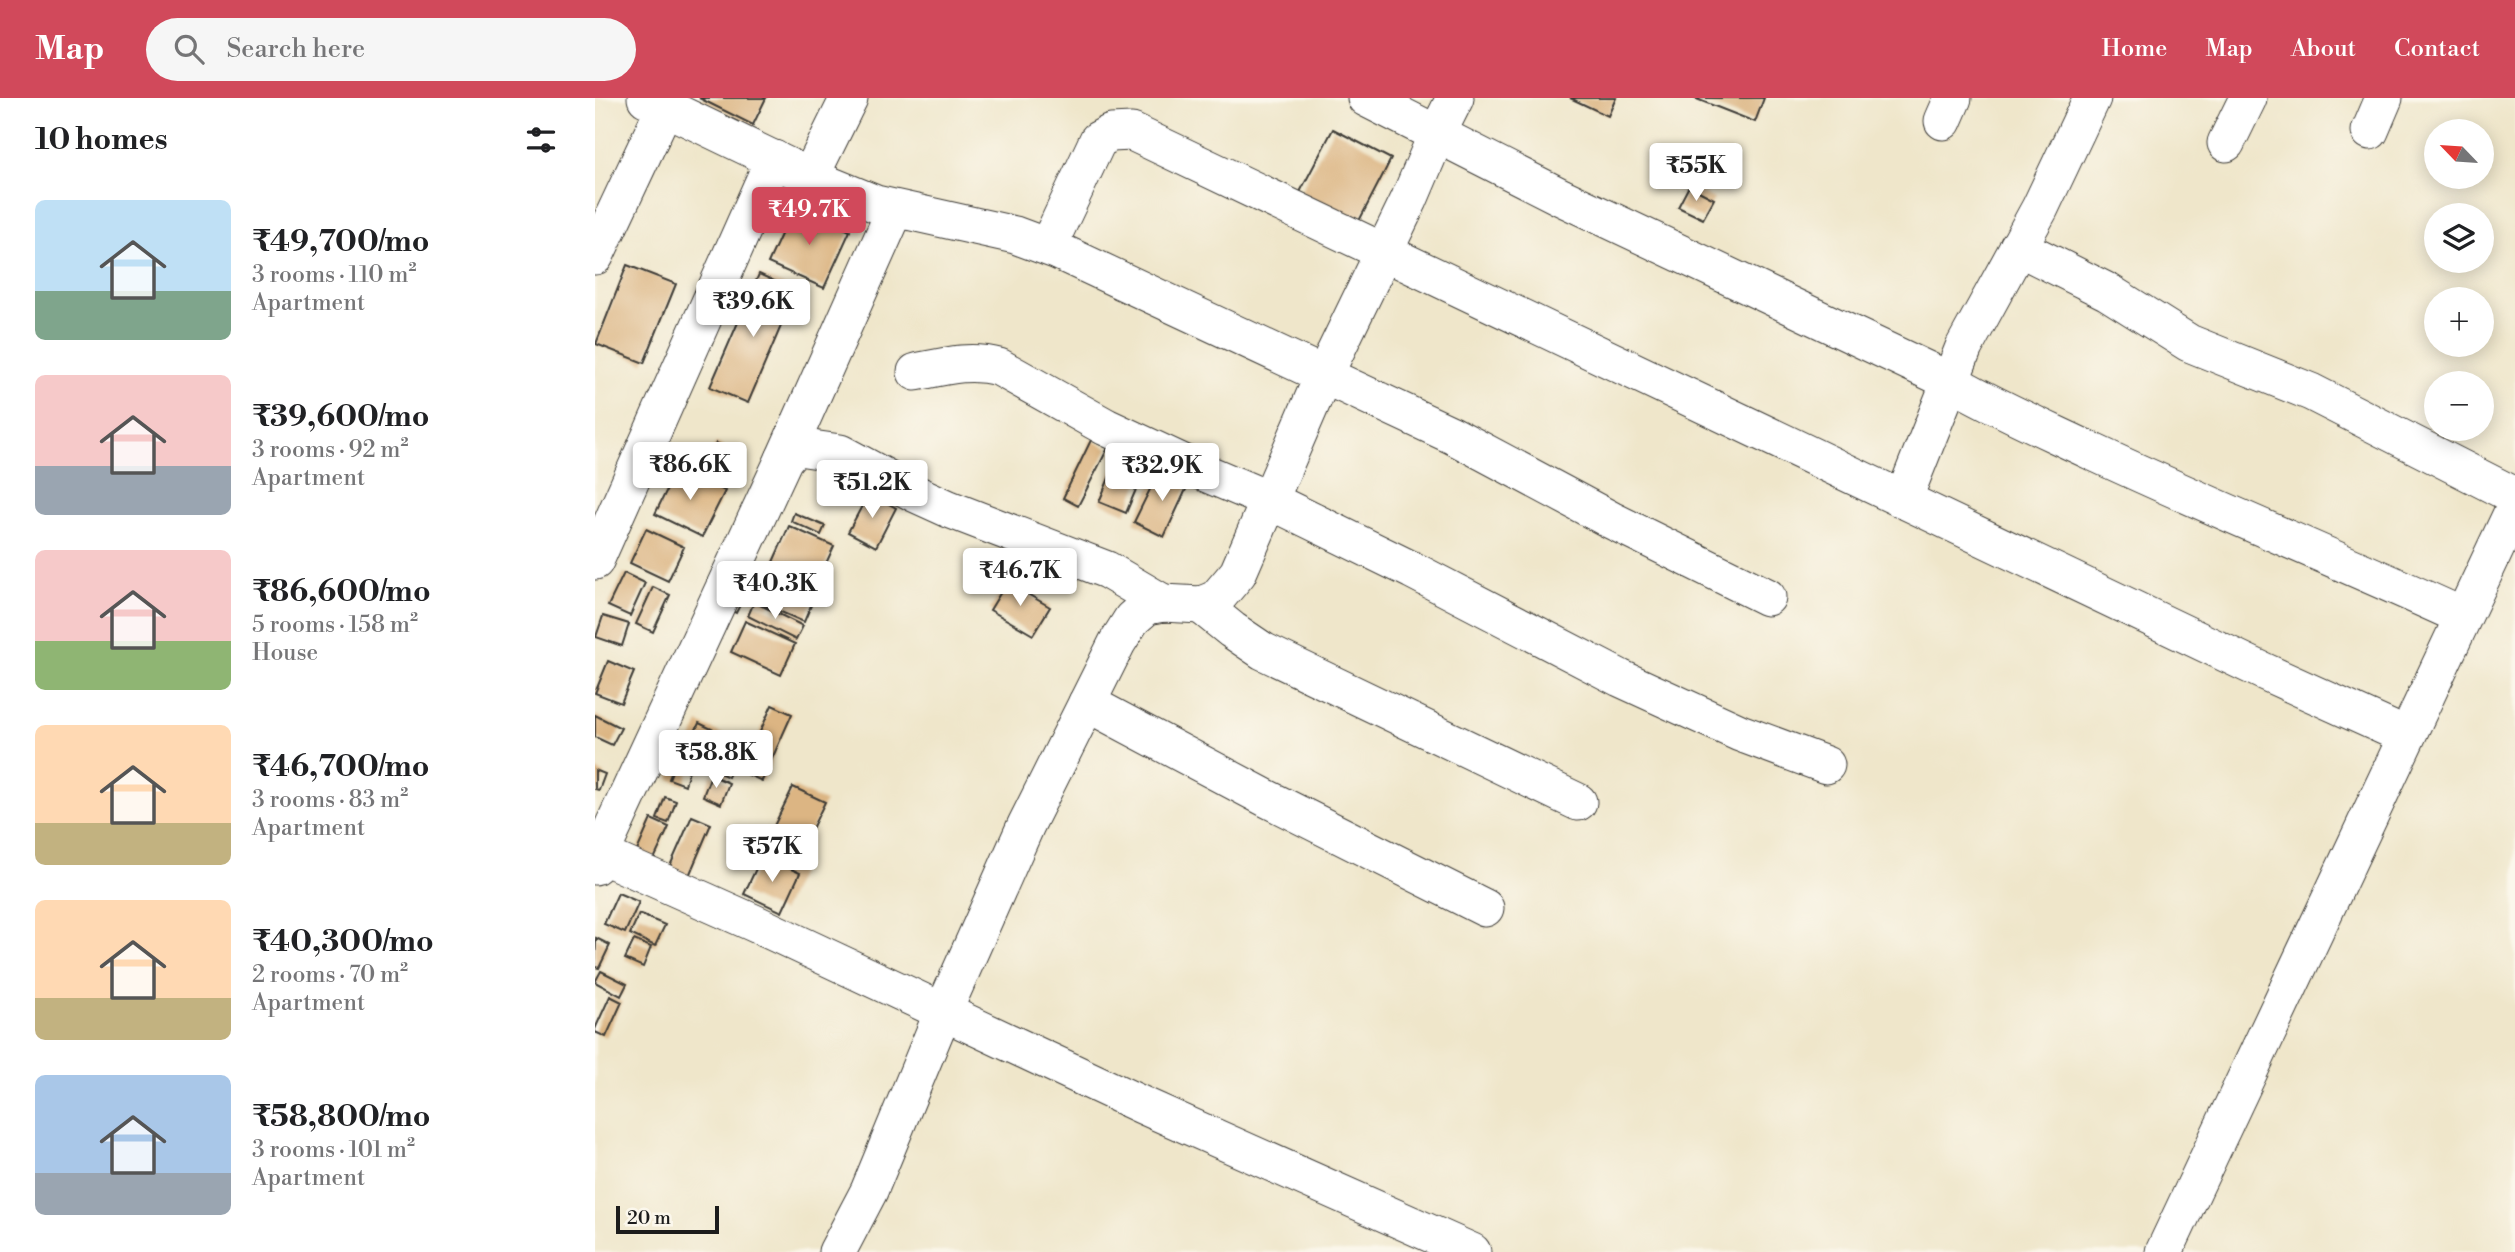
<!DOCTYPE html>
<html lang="en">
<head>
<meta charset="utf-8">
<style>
	:root { --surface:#fff; --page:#f6f6f6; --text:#202124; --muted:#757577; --accent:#d1495b }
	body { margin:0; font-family:"Libre Bodoni",serif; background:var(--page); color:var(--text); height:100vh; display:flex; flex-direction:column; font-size:26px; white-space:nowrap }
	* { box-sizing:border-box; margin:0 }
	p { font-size:23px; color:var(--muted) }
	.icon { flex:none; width:38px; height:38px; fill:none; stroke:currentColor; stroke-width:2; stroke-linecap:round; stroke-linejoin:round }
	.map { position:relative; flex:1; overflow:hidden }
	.panel { display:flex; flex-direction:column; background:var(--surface); width:595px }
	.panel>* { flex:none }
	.needle { width:46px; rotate:295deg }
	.tools { position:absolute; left:1829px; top:21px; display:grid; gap:14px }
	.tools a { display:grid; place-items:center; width:70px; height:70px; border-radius:50%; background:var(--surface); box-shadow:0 4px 18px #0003; font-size:35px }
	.scale { position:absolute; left:21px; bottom:18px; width:103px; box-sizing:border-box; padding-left:7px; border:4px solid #1c1c1c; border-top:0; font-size:19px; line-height:24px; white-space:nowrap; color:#1c1c1c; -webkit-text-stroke:5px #fbf7ec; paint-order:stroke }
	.price { position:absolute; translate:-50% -60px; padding:0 16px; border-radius:7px; background:#fff; color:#222; font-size:23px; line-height:46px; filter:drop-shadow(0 2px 4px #0008) }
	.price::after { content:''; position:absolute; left:50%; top:42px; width:21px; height:16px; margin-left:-10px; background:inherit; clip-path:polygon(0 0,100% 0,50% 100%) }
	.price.current { background:var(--accent); color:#fff }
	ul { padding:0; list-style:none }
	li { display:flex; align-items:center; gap:21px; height:175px; padding:0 35px }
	li span { display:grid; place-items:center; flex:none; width:196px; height:140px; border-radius:10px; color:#555 }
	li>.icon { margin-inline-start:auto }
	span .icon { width:84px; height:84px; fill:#fffc; stroke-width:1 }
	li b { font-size:30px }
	h2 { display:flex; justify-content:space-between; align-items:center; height:84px; padding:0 35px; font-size:30px }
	header { display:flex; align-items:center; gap:42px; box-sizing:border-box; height:98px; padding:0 35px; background:var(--accent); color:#fff }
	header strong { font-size:33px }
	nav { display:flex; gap:38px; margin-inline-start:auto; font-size:24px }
	.search { width:490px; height:63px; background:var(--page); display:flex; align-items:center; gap:18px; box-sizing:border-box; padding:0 24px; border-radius:38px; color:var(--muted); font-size:26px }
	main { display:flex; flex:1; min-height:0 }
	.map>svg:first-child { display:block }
	.building { fill:#dcb583 }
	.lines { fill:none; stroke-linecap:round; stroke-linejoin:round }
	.minor-casing { stroke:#3c3a36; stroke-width:39 }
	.minor { stroke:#fff; stroke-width:37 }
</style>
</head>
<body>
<header>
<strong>Map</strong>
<div class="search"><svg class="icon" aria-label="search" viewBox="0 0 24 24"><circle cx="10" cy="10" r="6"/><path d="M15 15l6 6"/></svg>Search here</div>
<nav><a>Home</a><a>Map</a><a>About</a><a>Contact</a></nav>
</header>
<main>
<section class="panel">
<h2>10 homes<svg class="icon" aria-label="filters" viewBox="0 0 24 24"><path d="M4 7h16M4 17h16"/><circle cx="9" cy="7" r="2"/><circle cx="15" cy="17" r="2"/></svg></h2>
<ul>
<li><span style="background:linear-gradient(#bfe0f5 65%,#7fa58c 0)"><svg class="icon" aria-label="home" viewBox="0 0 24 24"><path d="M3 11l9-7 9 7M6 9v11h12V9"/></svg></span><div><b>₹49,700/mo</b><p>3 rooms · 110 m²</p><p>Apartment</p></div></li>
<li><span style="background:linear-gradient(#f6c9c9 65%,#9aa5b1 0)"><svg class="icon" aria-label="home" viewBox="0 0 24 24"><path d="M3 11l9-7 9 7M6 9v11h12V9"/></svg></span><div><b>₹39,600/mo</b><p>3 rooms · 92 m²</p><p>Apartment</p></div></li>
<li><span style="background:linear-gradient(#f6c9c9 65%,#8fb573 0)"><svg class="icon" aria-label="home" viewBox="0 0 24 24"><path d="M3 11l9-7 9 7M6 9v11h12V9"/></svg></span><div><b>₹86,600/mo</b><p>5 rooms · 158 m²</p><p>House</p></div></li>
<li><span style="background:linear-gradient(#ffd9b3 70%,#c2b280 0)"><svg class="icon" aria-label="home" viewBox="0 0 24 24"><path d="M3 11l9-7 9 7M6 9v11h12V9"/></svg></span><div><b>₹46,700/mo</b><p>3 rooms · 83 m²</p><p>Apartment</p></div></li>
<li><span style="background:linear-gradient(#ffd9b3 70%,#c2b280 0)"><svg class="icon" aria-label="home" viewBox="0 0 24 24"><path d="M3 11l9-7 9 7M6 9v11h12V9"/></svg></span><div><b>₹40,300/mo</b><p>2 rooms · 70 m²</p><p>Apartment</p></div></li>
<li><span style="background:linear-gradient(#a9c7e8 70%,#9aa5b1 0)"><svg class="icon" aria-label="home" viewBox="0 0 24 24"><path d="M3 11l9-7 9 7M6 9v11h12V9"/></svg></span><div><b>₹58,800/mo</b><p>3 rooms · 101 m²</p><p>Apartment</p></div></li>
</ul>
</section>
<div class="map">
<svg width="1920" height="1154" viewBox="0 0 1920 1154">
	<rect width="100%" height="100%" fill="#fbf7ec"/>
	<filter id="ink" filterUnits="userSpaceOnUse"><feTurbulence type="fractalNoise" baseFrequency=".0143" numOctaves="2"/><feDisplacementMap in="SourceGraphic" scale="14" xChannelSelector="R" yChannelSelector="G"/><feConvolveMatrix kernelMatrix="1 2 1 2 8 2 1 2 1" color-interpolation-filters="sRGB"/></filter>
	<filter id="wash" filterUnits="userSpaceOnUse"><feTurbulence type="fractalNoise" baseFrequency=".00686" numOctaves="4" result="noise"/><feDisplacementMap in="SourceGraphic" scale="28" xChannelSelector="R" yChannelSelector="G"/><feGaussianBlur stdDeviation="1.57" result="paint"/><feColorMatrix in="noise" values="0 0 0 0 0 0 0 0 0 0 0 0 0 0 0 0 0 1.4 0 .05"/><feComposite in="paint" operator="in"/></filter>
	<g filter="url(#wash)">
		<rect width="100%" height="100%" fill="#efe6ca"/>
		<g id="blocks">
			<!-- building -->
			<g class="building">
				<path d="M104,0H171L158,27Z"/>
				<path d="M975,0H1021L1013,18Z"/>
				<path d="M1099,0H1169L1160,24Z"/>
				<path d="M738,31L796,61L763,125L705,94Z"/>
				<path d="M1094,88L1119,101L1108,121L1083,109Z"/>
				<path d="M199,108L255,133L229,190L173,165Z"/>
				<path d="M32,167L81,186L49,265L1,246Z"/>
				<path d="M164,176L201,193L153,305L115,289Z"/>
				<path d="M496,342L513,350L483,408L468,400Z"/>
				<path d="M121,345L144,357L135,376L112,363Z"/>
				<path d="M524,356L551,368L531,415L504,404Z"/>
				<path d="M83,369L130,393L107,439L60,416Z"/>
				<path d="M565,371L594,385L569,439L539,424Z"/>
				<path d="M274,395L301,410L281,449L253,434Z"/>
				<path d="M199,415L230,428L226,437L196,423Z"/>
				<path d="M194,428L239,448L223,483L178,464Z"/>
				<path d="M51,431L89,449L73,483L35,465Z"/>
				<path d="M150,464L187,484L173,509L150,497L141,515L127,508Z"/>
				<path d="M29,475L50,485L35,518L13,508Z"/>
				<path d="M412,484L455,509L438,537L395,512Z"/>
				<path d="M58,489L75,497L58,534L41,526Z"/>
				<path d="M187,491L217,505L209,524L179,511Z"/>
				<path d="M159,504L208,528L201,542L153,518Z"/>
				<path d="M8,518L34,526L27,548L1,539Z"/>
				<path d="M150,523L200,546L186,577L136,554Z"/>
				<path d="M13,563L39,574L26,605L0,595Z"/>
				<path d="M177,607L197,616L167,683L147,674Z"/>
				<path d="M0,617L26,630L17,647L0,639Z"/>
				<path d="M104,625L148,646L133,679L89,658Z"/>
				<path d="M79,668L94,673L90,687L74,681Z"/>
				<path d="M0,672L10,676L4,692L0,691Z"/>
				<path d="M116,677L134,685L126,706L108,698Z"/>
				<path d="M198,689L230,704L208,749L176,734Z"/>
				<path d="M70,699L81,703L73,725L62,721Z"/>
				<path d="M97,718L116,726L91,785L71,777Z"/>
				<path d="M56,721L74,729L55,770L38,762Z"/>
				<path d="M167,758L205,775L187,814L149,796Z"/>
				<path d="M23,795L44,804L30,835L9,826Z"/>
				<path d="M44,816L70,827L60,848L35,836Z"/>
				<path d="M1,840L15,847L4,870L0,869Z"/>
				<path d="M39,842L56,849L48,869L30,861Z"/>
				<path d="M6,873L32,886L26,898L0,884Z"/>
				<path d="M15,898L27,904L11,939L0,934V931Z"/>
			</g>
		</g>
	</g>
	<g filter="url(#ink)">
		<use href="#blocks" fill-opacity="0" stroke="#3c3a36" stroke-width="2"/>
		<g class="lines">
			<!-- minor casing -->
			<g class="minor-casing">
				<g id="minor">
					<path d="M51,0L215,79L281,106L420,137L463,153L857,337L1016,422L1172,499"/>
					<path d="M771,0L966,99L1355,283C1401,310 1450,331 1498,354C1620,411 1745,462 1867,518"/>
					<path d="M1348,23L1358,0"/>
					<path d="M1775,33L1789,0"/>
					<path d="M1631,45L1653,0"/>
					<path d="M215,79L254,0"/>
					<path d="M453,148L503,42L516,35L537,34L1668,573L1811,638"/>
					<path d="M1423,149L1513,194L1594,245L1716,294L1920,398"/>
					<path d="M0,158L70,9"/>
					<path d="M321,274C350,268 375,261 404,269L511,329L601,371L674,402L817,472L1025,580L1145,635L1231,667"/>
					<path d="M189,361L300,112"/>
					<path d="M1308,402L1369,249L1445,110L1497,0"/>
					<path d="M0,463L179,61"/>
					<path d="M606,507L637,532L668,553L983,704"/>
					<path d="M492,605L671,700L890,810"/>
					<path d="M0,754L159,825L547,1007L877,1154"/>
					<path d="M0,768L189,361L197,352L203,349L245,355L321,396L354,411L512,472L568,505"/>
					<path d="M242,1154L274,1093L348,914L431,727L522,545L537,521L552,508L568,505L606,507L621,501L643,475L722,292L814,102L842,36L860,0"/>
					<path d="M1569,1154L1920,409"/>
				</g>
			</g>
			<!-- minor -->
			<use href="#minor" class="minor"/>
		</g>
	</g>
</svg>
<div class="tools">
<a><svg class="needle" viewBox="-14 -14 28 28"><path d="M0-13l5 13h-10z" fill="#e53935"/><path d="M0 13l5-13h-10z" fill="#757577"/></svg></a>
<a><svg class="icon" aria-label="layers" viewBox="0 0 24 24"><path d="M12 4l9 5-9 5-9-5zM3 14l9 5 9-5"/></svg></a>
<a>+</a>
<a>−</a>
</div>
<div class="scale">20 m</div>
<b class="price" style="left:1101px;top:105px">₹55K</b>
<b class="price current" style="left:214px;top:149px">₹49.7K</b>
<b class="price" style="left:158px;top:241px">₹39.6K</b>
<b class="price" style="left:95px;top:404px">₹86.6K</b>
<b class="price" style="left:567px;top:405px">₹32.9K</b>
<b class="price" style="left:277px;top:422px">₹51.2K</b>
<b class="price" style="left:425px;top:510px">₹46.7K</b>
<b class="price" style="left:180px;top:523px">₹40.3K</b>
<b class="price" style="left:121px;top:692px">₹58.8K</b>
<b class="price" style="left:177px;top:786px">₹57K</b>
</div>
</main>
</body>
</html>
